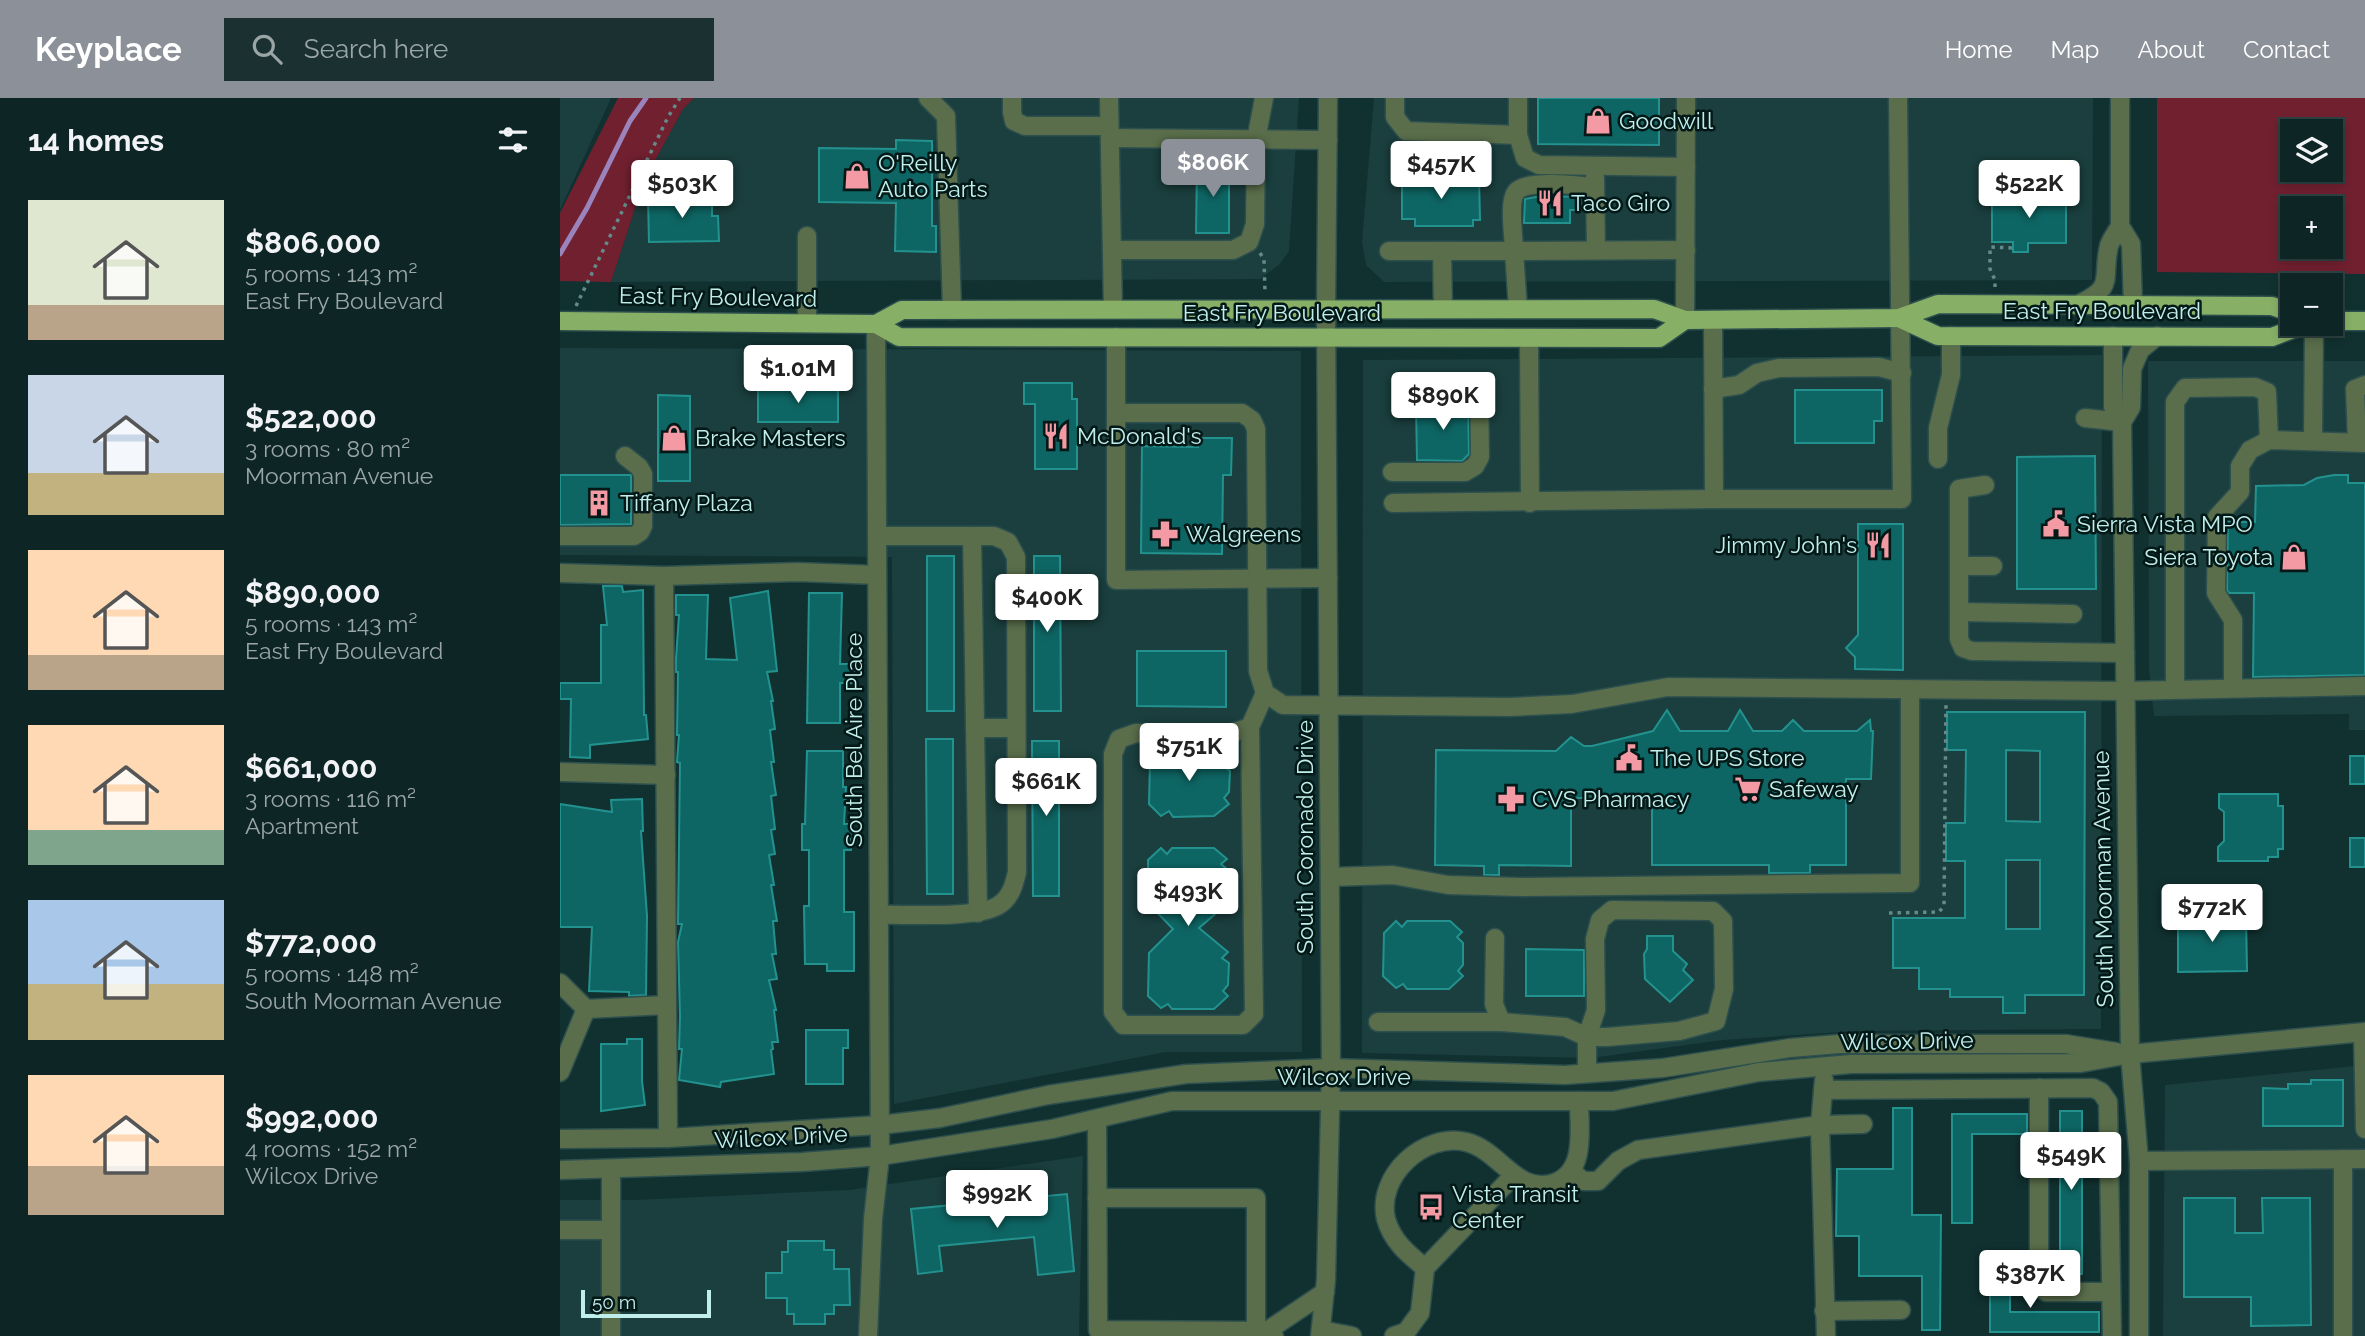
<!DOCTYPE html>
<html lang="en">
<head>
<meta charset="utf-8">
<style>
	:root { --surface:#0d2524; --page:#1b3131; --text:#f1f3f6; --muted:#9aa5a6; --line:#2d4241; --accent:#8c9099 }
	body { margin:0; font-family:Raleway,sans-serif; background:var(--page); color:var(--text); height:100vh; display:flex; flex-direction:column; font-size:26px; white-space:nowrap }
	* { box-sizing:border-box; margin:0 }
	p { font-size:23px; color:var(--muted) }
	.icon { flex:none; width:38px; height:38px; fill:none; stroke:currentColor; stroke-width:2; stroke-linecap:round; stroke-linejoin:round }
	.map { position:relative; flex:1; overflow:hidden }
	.side { display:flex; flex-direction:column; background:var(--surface); width:560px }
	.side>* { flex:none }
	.tools { position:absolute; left:1720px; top:21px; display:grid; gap:14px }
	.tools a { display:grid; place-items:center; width:63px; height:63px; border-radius:0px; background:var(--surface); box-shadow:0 4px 10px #0003,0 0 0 2px var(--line); font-size:35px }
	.scale { position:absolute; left:21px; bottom:18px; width:130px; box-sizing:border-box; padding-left:7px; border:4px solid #c0eeeb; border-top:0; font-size:19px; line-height:24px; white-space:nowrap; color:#c0eeeb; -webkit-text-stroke:5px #031817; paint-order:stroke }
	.price { position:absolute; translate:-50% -60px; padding:0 16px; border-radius:7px; background:#fff; color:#222; font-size:23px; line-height:46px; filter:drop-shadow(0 2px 4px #0008) }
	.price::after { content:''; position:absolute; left:50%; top:42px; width:21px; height:16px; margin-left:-10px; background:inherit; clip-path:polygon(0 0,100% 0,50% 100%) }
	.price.on { background:var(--accent); color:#fff }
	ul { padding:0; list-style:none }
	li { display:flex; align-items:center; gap:21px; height:175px; padding:0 28px }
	li span { display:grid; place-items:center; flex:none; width:196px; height:140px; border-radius:0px; color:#555 }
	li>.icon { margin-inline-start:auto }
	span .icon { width:84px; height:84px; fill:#fffc; stroke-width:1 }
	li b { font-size:30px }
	h2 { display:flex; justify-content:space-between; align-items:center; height:84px; padding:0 28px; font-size:30px }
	header { display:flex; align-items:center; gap:42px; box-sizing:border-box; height:98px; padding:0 35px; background:var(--accent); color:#fff }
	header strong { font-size:33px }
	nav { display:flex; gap:38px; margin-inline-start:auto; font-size:24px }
	.search { width:490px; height:63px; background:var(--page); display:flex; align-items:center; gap:18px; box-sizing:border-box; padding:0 24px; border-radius:0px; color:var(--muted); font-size:26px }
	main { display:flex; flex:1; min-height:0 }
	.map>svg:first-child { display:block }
	.built { fill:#1a3f3e }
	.green { fill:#712030; fill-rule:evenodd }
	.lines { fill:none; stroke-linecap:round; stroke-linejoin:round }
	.stream { stroke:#9a84bb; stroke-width:5 }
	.building { fill:#0e6664; stroke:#23928f; stroke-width:2; fill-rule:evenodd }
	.minor-casing { stroke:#2d4f4e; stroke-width:21 }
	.major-casing { stroke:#2d4f4e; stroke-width:21 }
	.path { stroke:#648b89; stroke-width:3.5; stroke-dasharray:3.5 5; stroke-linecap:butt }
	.minor { stroke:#5a6e4b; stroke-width:18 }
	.major { stroke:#87b066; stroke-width:18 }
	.labels { text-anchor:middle; stroke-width:5; stroke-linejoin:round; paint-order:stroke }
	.poi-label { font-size:23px; fill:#c0eeeb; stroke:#031817; text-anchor:start }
	.street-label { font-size:23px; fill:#c0eeeb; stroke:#031817 }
</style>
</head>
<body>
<header>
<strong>Keyplace</strong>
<div class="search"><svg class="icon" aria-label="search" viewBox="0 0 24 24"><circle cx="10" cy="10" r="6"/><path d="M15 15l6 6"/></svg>Search here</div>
<nav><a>Home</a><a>Map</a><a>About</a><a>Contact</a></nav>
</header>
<main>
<section class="side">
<h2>14 homes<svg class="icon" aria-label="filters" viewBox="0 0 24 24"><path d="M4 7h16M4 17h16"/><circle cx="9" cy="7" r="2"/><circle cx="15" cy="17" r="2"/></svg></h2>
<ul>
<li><span style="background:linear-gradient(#dfe7d0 75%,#b9a48a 0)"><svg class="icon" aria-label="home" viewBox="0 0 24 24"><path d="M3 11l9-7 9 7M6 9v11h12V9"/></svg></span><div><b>$806,000</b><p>5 rooms · 143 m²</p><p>East Fry Boulevard</p></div></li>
<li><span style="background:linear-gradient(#c9d6e8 70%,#c2b280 0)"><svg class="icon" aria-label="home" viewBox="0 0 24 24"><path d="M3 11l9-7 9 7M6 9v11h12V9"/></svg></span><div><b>$522,000</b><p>3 rooms · 80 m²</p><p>Moorman Avenue</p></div></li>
<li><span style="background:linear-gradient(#ffd9b3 75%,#b9a48a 0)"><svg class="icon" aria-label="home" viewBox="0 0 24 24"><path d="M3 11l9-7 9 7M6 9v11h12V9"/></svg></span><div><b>$890,000</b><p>5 rooms · 143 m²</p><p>East Fry Boulevard</p></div></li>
<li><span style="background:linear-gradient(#ffd9b3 75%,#7fa58c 0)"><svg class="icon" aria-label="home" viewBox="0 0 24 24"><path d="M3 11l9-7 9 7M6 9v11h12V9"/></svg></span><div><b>$661,000</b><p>3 rooms · 116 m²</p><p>Apartment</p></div></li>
<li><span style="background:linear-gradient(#a9c7e8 60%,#c2b280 0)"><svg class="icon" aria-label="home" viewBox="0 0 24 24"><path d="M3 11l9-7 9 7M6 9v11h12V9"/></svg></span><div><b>$772,000</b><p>5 rooms · 148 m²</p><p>South Moorman Avenue</p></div></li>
<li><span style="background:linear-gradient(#ffd9b3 65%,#b9a48a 0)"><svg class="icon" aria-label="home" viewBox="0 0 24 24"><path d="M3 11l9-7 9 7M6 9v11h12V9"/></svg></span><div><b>$992,000</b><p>4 rooms · 152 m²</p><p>Wilcox Drive</p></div></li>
</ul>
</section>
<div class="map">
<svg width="1805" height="1238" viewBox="0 0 1805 1238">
	<rect width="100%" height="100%" fill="#113130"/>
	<!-- built -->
	<g class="built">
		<path d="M0,0H51L0,112Z"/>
		<path d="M134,0H739L729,153L720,166L700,181L51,184L84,83L123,11Z"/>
		<path d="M814,0H1533L1532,182L824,184L806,167L802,144Z"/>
		<path d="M0,250L741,253L742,954H606L334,1006L332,459L0,457Z"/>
		<path d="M1542,257L1541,931L1296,933L1163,942L1031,960L802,955L803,262Z"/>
		<path d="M1588,263H1805V632H1789V616L1594,618L1589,572Z"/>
		<path d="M1805,967V1238H1603L1605,987Z"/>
		<path d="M523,1058L519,1238H0V1102H75L289,1092Z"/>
	</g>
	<!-- green -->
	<g class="green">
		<path d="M58,0H134L123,11L84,83L51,184L0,183V115Z"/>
		<path d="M1597,0H1805V176L1597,174ZM1732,33H1771V72H1732ZM1732,110H1771V149H1732Z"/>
	</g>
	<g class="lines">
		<!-- stream -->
		<path class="stream" d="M0,156L27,110L70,23L86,0"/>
	</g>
	<!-- building -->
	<g class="building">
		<path d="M978,0H1099V47L978,46Z"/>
		<path d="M336,42L372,43V128H376V154L335,153L336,105L259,104V50L336,51Z"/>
		<path d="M637,67H669V135H636Z"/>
		<path d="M842,79H919L920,122H913V128H855V121H842Z"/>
		<path d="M1506,96V145H1468V154H1453V144H1432V97Z"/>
		<path d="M981,98L1021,99L1020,112H1010V125H964L965,101Z"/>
		<path d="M88,100H152V118H158L159,143L89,144Z"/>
		<path d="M464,285H512V301H517V371H475V306H464Z"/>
		<rect x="198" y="290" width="80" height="34"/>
		<path d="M1235,292H1322V323H1314V345H1235Z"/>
		<path d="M98,297L130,298V383H98Z"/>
		<path d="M879,303H908L909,356L902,363L857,362L856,308H879Z"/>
		<path d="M638,340H672L671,377H663L662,456L581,455L582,348L638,349Z"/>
		<path d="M1535,358L1536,491H1457V359Z"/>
		<path d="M0,377H71V426L0,427Z"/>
		<path d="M1774,377H1788V385H1805V577L1693,579L1694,495H1669L1667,492L1668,424H1695L1696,388L1744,387L1757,380Z"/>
		<path d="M1298,426H1343V572L1295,571V559L1286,550L1298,537Z"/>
		<rect x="367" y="458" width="27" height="155"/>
		<path d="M474,458H500L501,613H474Z"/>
		<path d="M43,488H62L63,494L83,492L84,617H86L88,641L30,647V660L10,659L11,601H0V585H41V527H47Z"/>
		<path d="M208,493L217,573L207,574L213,603H211L215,631L210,632L214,664H211L216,697L211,698L215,731L211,732L215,756L209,757L214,787H211L217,823H213L216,856H212L217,881L209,882L216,912H214L218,944H212L213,951L211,952L214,976L161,984L160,989L119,982L122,951H119L120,918L118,844L122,826H118L120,665L117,664L119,637H117L118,574H116V561L119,517H116V497H148L146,561L177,562L170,500Z"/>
		<path d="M249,495H282L280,566H295V585H280V625H247Z"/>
		<path d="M577,553H666V609L577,608Z"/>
		<path d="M1107,612L1120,633H1168L1180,612L1193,633H1222L1233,622L1244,633H1297L1310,622L1311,633H1313L1311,681H1286V767H1250V775H1209V767H1092V701L1062,700H1011V768L939,767V777H924V768L875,767L876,652L996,653L1011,639L1024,648H1032L1093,633Z"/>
		<path d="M1387,614H1525L1524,897H1465V915H1443V899H1390V891H1359V870H1333V820H1405V763H1386V725H1405L1406,652H1387ZM1446,652L1480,653V724L1446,723ZM1446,762H1480V831H1446Z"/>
		<path d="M366,641H393V796H367Z"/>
		<path d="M472,643H499V798H473Z"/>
		<path d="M602,650L608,656L613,650L646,651L651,656L656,651L668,662L662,667L670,673L669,694L664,700L669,706L654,718L613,719L609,713L601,718L589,706L590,663Z"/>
		<path d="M247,653H283V689H286L284,726H291V752H284V814H294V873H267V866H245L244,808H249V752H242V726H245Z"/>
		<rect x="1790" y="658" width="15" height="28"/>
		<path d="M1659,696H1718V708H1723V751H1718V759H1708V763H1658V749L1664,743V714L1659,710Z"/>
		<path d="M82,701L83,733H81L87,818L86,897L69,898V894L29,893L32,829H0V706L52,714L51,702Z"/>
		<rect x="1790" y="740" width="15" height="29"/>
		<path d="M601,750L607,756L612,750H654L667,761L661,766L668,772V794L662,800L668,805L639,830L668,854L662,860L669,865L668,887L663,893L668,898L654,911H612L608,906L601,910L588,898L589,855L613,831L588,805V762Z"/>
		<path d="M1686,818L1687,873L1618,874V819Z"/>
		<path d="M836,823L842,829L847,823H890L902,834L897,839L903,845V867L898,873L903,878L889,891H847L843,886L836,890L823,878L824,835Z"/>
		<path d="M1087,838H1113V853L1127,866L1123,872L1133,882L1110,904L1085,881L1084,856L1087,851Z"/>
		<path d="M966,851L1024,852V898H966Z"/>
		<path d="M246,932H288V950H283V986H246Z"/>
		<path d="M67,941H82V983L85,1007L41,1013V946H67Z"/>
		<path d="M1751,982H1783V1028H1703V990L1728,991V986H1751Z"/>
		<path d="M1333,1010H1352V1117H1381L1380,1232H1362V1178H1299V1138H1276L1277,1071H1333Z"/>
		<rect x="1500" y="1013" width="22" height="163"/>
		<path d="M1392,1016H1467V1036H1412V1125H1392Z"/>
		<path d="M507,1096L514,1173L478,1177L474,1139L379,1148L382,1173L358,1176L351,1111Z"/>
		<path d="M1624,1100H1675V1135H1703L1702,1100H1750L1751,1227L1691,1228V1199H1624Z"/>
		<path d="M228,1143H264V1152H274V1171H289L290,1207H274V1216H265V1226H234V1216H227V1200H206V1175H222V1154H228Z"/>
		<path d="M1430,1162H1450V1214H1539V1234H1430Z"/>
	</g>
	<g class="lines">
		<!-- minor casing -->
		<g class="minor-casing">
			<g id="minor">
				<path d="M368,0L386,18L392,212"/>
				<path d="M452,0V14L454,23L465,28H549"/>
				<path d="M549,0L553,211"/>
				<path d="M835,0V19L846,33L958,37"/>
				<path d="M958,0V37L965,60L979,67L1126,69"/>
				<path d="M1560,0V128L1571,146L1573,207"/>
				<path d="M550,40L768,42"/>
				<path d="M1035,79L1036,152"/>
				<path d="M247,138V224"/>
				<path d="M552,152H673L689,144L695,126L696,42L704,0"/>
				<path d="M829,153H954C954,140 948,104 956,94C964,81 1020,87 1035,90"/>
				<path d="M882,153L883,211"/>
				<path d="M1517,207C1557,189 1541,181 1549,148C1551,141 1557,134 1560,128"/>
				<path d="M958,211L954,153L1126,152"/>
				<path d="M1125,222L1126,0"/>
				<path d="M1153,222L1154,401"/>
				<path d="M1553,238V309L1562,324L1570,956L1579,1063V1238"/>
				<path d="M556,239V482L768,480"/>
				<path d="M969,240L970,405"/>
				<path d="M1153,291L1179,287L1197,275L1219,270L1319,269L1342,275"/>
				<path d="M557,315H682L692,322L696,331L698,573L705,595L723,607L950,609L1012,606L1108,589L1565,593L1805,588"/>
				<path d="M1525,320L1562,324"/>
				<path d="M1562,324L1571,309L1572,271L1580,252L1597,238"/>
				<path d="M1753,343L1754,226"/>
				<path d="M1797,344L1795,291L1805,287"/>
				<path d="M1378,361V330L1391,277V238"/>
				<path d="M832,374H905L915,368L920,359L919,291"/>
				<path d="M1425,387L1399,391V541L1403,550L1412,553L1565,555"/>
				<path d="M833,405L1154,401H1342L1338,0"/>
				<path d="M0,438H74L80,434L83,428V376L79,369L65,358"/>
				<path d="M317,438H434L448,444L456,459L457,774C454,787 451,799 439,807C419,821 346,816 319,817"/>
				<path d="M412,438L418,815"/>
				<path d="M1399,468H1433"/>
				<path d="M0,475L104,478L238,474L317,477"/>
				<path d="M104,478L108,1040"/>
				<path d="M1399,514L1513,516"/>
				<path d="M1673,590V522L1656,495L1657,419L1680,394V368L1690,352L1709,342L1805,345"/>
				<path d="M1615,591V304L1625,290L1695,289L1707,294L1709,342"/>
				<path d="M690,629L694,916L683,927H563L553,914V656L559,641L576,635L669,636L690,629L705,595"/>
				<path d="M415,630H455"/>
				<path d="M0,674L106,677"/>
				<path d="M770,779L833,777L888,787L960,789L1350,785V591"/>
				<path d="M935,840L934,906L941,924L1005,929L1027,939H1047L1119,933L1156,923L1164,891L1163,823L1153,813L1052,812L1040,822L1035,841L1036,912L1027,939V975"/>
				<path d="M0,885L26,911L107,907"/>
				<path d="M818,924H941"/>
				<path d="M1803,935L1805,1031"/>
				<path d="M0,974L26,911"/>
				<path d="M1264,982L1260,1027L1266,1238"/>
				<path d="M1479,990V1187L1486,1194H1551"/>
				<path d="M1263,992L1533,990L1541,994L1548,1004L1552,1238"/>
				<path d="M537,1021L538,1232L707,1233L714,1238"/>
				<path d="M0,1041L108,1040L320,1027L380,1020L488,997L626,976L771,970L1005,977L1103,970L1230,950L1279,946H1506L1556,954"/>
				<path d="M1783,1061V1238"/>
				<path d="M1579,1063L1805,1061"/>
				<path d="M51,1071V1238"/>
				<path d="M0,1072L242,1064L320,1058L492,1031L612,1003H1053L1199,974L1291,966L1521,965L1570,956L1805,934"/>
				<path d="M1011,1073L1023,1083H1038L1058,1063L1078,1052L1260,1027L1303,1026"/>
				<path d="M537,1100H696V1233"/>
				<path d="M0,1132H51"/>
				<path d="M865,1170C848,1156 832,1143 826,1121C816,1078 864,1034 906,1044C940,1052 956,1097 994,1085C1027,1074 1019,1030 1019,1003"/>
				<path d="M1264,1213L1341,1212"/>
				<path d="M761,1232L792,1238"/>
				<path d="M707,1233L765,1194"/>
				<path d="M308,1238L313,1121L320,1058L316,226"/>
				<path d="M760,1238L766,1182L771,970L766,212L768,0"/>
				<path d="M834,1238L846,1234L860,1215L865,1170L953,1078"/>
			</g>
		</g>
		<!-- major casing -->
		<g class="major-casing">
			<g id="major">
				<path d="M1339,220L1378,238L1712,239L1746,226"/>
				<path d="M0,223L316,226L339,239L1099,240L1125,222"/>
				<path d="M1771,223H1805"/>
				<path d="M316,226L342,212L1094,211L1125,222L1339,220L1378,206L1712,208L1732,215"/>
			</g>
		</g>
		<!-- path -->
		<g class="path">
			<path d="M700,155L704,161L705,194"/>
			<path d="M1435,189V182L1430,171V149L1453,150"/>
			<path d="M16,208L108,19L120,0"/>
			<path d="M1329,815L1379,814L1384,808L1386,606"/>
		</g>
		<!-- minor -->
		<use href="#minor" class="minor"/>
		<!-- major -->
		<use href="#major" class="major"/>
	</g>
	<!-- icons -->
	<defs>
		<g id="shop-bare" transform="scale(2.1)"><path d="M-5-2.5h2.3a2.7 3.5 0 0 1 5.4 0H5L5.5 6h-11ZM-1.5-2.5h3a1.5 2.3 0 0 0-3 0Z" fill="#f49aa4" stroke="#031817" stroke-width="2.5" paint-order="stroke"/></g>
		<g id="restaurant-bare" transform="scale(2.1)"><path d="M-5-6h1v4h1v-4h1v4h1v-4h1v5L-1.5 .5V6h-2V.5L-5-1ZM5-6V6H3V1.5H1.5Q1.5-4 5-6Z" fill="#f49aa4" stroke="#031817" stroke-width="2.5" paint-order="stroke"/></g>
		<g id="building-bare" transform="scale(2.1)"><path d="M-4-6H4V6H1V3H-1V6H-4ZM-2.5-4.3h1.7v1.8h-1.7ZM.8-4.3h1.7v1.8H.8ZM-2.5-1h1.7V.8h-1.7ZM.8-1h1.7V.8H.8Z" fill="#f49aa4" stroke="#031817" stroke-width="2.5" paint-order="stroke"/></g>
		<g id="civic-bare" transform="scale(2.1)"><path d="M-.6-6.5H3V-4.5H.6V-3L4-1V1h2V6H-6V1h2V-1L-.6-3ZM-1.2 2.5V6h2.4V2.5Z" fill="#f49aa4" stroke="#031817" stroke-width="2.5" paint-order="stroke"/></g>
		<g id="pharmacy-bare" transform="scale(2.1)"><path d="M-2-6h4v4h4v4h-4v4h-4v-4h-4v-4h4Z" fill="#f49aa4" stroke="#031817" stroke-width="2.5" paint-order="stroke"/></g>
		<g id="supermarket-bare" transform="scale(2.1)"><path d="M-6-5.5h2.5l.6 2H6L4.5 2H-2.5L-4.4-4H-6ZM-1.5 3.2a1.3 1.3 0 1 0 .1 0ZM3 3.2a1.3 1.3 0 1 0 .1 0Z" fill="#f49aa4" stroke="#031817" stroke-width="2.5" paint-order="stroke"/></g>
		<g id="bus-bare" transform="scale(2.1)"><path d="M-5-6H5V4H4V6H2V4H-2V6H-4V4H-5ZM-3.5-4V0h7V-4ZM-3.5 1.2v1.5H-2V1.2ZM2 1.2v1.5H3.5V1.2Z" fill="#f49aa4" stroke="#031817" stroke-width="2.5" paint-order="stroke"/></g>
	</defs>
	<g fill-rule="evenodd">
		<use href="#shop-bare" x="1038" y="23"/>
		<use href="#shop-bare" x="297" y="78"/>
		<use href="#restaurant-bare" x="990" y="105"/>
		<use href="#restaurant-bare" x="496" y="338"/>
		<use href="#shop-bare" x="114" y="340"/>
		<use href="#building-bare" x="39" y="405"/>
		<use href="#civic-bare" x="1496" y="426"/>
		<use href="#pharmacy-bare" x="605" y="436"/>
		<use href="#restaurant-bare" x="1318" y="447"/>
		<use href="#shop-bare" x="1734" y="459"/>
		<use href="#civic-bare" x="1069" y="660"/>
		<use href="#supermarket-bare" x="1188" y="691"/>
		<use href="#pharmacy-bare" x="951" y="701"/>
		<use href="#bus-bare" x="871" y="1109"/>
	</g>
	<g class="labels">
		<!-- poi labels -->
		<g class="poi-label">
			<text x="1059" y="31">Goodwill</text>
			<text x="318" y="73">O'Reilly<tspan x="318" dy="26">Auto Parts</tspan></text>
			<text x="1011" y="113">Taco Giro</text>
			<text x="517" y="346">McDonald's</text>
			<text x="135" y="348">Brake Masters</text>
			<text x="60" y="413">Tiffany Plaza</text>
			<text x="1517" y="434">Sierra Vista MPO</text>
			<text x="626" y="444">Walgreens</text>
			<text x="1297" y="455" text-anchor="end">Jimmy John's</text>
			<text x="1713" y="467" text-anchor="end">Siera Toyota</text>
			<text x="1090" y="668">The UPS Store</text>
			<text x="1209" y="699">Safeway</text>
			<text x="972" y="709">CVS Pharmacy</text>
			<text x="892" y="1104">Vista Transit<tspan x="892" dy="26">Center</tspan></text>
		</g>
		<!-- street labels -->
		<g class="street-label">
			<text transform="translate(158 199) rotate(1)" y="8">East Fry Boulevard</text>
			<text x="1542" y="221">East Fry Boulevard</text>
			<text x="722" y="223">East Fry Boulevard</text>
			<text transform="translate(294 642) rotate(-90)" y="8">South Bel Aire Place</text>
			<text transform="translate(745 739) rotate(-90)" y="8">South Coronado Drive</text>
			<text transform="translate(1543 781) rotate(-91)" y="8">South Moorman Avenue</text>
			<text transform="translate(1347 943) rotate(-1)" y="8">Wilcox Drive</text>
			<text x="784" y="987">Wilcox Drive</text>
			<text transform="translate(221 1039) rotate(-3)" y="8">Wilcox Drive</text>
		</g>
	</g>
</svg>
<div class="tools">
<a><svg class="icon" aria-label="layers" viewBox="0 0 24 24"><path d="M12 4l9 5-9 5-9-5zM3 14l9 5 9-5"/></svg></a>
<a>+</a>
<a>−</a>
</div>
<div class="scale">50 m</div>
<b class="price on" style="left:653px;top:101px">$806K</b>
<b class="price" style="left:881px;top:103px">$457K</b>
<b class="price" style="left:122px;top:122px">$503K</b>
<b class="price" style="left:1469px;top:122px">$522K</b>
<b class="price" style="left:238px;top:307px">$1.01M</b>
<b class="price" style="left:883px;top:334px">$890K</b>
<b class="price" style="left:487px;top:536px">$400K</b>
<b class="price" style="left:629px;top:685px">$751K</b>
<b class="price" style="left:486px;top:720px">$661K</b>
<b class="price" style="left:628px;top:830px">$493K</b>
<b class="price" style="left:1652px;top:846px">$772K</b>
<b class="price" style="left:1511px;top:1094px">$549K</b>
<b class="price" style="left:437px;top:1132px">$992K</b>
<b class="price" style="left:1470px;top:1212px">$387K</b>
</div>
</main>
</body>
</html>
